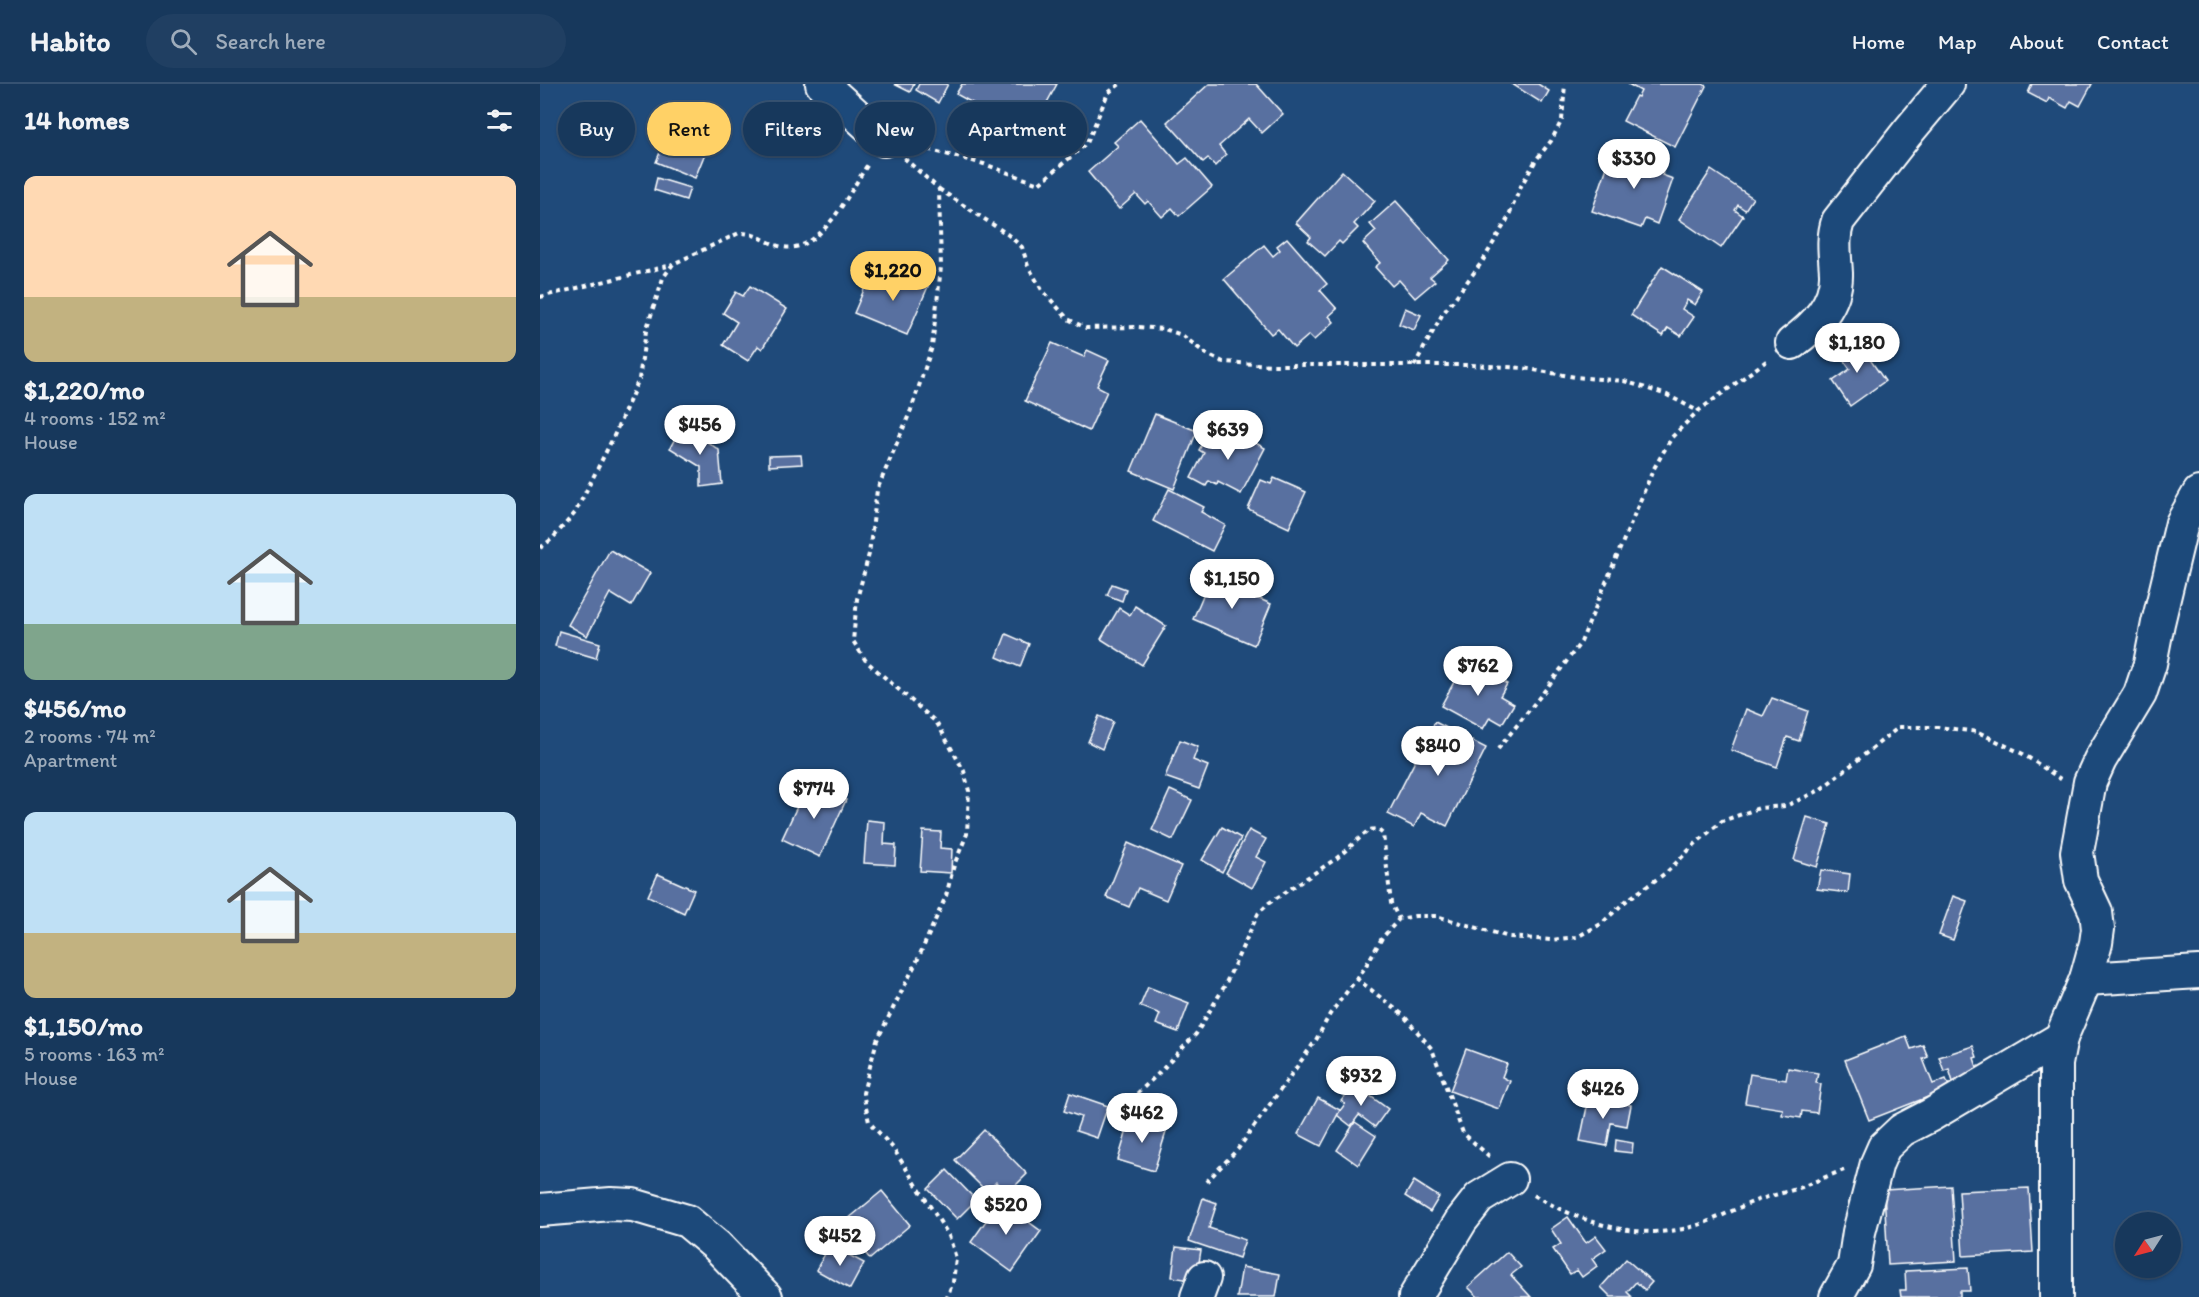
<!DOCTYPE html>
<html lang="en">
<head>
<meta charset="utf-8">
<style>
	:root { --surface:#17385c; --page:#203f62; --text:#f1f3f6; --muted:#9eacbb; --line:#365272; --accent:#ffd166 }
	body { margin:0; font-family:Itim,sans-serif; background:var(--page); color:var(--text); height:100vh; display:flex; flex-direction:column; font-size:22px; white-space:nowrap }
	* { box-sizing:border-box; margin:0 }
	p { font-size:20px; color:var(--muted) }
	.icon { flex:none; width:33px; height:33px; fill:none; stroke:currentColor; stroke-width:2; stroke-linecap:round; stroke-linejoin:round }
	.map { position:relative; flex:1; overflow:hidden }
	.drawer { display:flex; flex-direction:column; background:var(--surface); width:540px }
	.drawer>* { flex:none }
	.banner { position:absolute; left:18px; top:18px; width:570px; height:54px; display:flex; gap:12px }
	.needle { width:39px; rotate:234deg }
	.fabs { position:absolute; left:1575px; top:1128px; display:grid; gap:12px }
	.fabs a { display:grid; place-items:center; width:66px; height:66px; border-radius:50%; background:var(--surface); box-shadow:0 2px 4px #0004,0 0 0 2px var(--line); font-size:30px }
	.price { position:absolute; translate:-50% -51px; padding:0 14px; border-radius:21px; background:#fff; color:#222; font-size:20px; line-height:39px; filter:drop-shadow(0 2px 3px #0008) }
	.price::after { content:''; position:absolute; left:50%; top:36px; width:18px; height:14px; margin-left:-9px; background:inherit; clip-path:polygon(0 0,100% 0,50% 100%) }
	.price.active { background:var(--accent); color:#111 }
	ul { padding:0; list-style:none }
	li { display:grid; align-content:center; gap:12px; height:318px; padding:0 24px }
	li span { display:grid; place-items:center; height:186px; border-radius:12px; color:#555 }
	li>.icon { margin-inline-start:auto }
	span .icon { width:108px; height:108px; fill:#fffc; stroke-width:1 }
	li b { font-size:26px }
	h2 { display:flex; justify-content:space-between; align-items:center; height:72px; padding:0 24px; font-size:26px }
	.chip { padding:0 21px; border-radius:27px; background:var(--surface); box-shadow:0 2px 4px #0004,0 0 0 2px var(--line); font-size:21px; line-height:54px }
	.chip.active { background:var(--accent); color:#111 }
	header { display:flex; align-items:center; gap:36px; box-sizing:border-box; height:84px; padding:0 30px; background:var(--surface); border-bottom:2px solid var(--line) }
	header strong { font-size:28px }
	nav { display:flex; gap:33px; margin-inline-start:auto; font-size:21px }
	.search { width:420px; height:54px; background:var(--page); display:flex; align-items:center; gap:15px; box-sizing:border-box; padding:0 21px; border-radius:33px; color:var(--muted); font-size:22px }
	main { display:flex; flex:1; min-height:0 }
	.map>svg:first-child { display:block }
	.building { fill:#596fa0; stroke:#fff; stroke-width:1.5 }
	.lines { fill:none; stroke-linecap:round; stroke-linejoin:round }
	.minor-casing { stroke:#fff; stroke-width:36 }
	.path { stroke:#fff; stroke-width:4; stroke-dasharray:4.5 4.5; stroke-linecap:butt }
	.minor { stroke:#1f4a7a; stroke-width:32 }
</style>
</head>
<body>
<header>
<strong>Habito</strong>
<div class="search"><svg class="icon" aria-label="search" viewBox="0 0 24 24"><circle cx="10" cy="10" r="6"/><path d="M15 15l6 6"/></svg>Search here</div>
<nav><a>Home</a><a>Map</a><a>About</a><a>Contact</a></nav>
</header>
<main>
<section class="drawer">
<h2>14 homes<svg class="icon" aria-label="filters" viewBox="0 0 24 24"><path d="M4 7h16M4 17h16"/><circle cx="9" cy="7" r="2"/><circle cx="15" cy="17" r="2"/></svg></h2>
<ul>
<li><span style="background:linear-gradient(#ffd9b3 65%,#c2b280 0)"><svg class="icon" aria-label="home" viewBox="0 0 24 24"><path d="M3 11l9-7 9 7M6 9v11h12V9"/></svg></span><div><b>$1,220/mo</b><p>4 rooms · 152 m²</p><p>House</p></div></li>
<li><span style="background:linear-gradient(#bfe0f5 70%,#7fa58c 0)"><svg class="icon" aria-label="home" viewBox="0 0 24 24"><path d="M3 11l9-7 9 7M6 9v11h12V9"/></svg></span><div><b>$456/mo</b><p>2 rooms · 74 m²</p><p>Apartment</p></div></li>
<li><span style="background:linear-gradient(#bfe0f5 65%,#c2b280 0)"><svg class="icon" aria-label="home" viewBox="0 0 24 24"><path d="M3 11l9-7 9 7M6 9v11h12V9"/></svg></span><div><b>$1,150/mo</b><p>5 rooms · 163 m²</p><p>House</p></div></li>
</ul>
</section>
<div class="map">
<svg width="1659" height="1213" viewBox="0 0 1659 1213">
	<rect width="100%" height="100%" fill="#1f4a7a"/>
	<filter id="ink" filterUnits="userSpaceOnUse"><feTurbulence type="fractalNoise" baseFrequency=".0167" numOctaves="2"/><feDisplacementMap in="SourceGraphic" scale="12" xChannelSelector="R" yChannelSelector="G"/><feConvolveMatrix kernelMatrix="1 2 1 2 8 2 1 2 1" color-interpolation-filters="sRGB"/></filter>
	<g filter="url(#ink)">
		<!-- building -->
		<g class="building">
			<path d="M354,0H374L370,8Z"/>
			<path d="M379,0H408L398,19L376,6Z"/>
			<path d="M422,0H517L498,35L486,29L478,44L416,10Z"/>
			<path d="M669,0H716L743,30L722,49L709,35L679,62L686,71L675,82L668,74L663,78L627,38Z"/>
			<path d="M972,0H998L1009,7L1002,19Z"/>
			<path d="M1163,0L1166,2L1135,63L1083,37L1096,12L1098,13L1101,7L1088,0Z"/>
			<path d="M1492,0H1552L1540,22L1531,17L1527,24L1509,14L1507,19L1488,9Z"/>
			<path d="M600,35L639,80L647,74L672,103L639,132L632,124L622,133L608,117L605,120L596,110L579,125L548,88L578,62L574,58Z"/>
			<path d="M129,47L168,62L155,94L116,78Z"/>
			<path d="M1096,67L1126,78L1122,91L1133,95L1117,140L1105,135L1101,144L1052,127L1067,83L1074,85L1080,68L1093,73Z"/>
			<path d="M1171,86L1213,114L1205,126L1198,121L1195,126L1203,132L1181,164L1139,135Z"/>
			<path d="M802,87L835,117L814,140L818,144L802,160L799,157L785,172L768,157L771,153L756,139Z"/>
			<path d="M117,94L150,104L146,116L114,106Z"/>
			<path d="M856,117L909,176L890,193L895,197L875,214L859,196L852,202L835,183L840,179L823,159L836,147L830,140Z"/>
			<path d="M747,154L787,200L780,206L797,225L789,232L794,238L774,256L769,251L754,264L738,245L731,250L684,195L724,161L733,172L740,166L737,162Z"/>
			<path d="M1122,182L1163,208L1155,221L1147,216L1142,225L1154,233L1141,252L1128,244L1123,252L1091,231Z"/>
			<path d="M361,185L390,198L367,251L314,229L329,194L353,205Z"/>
			<path d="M210,202L247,225L222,265L218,262L208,277L183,261L197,238L183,229L196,208L203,212Z"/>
			<path d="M865,224L881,231L874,246L859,240Z"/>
			<path d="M1309,257L1312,262L1318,258L1345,297L1310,322L1293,297L1310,285L1296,266Z"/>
			<path d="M512,259L544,273L547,266L569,276L557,302L567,307L549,347L485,317Z"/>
			<path d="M615,330L657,347L634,405L591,387Z"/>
			<path d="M142,341L179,366L182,400L161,403V383L130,364Z"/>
			<path d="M676,345L694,355L697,349L725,364L701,410L678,398L677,401L669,397L666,402L651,394L664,369L659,366L669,348L674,350Z"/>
			<path d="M261,371L262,380L229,382V372Z"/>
			<path d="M734,394L766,408L749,444L708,425L721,396L731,400Z"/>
			<path d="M629,405L664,423L661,428L685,441L672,467L613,437Z"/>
			<path d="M70,466L110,489L91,522L70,509L47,552L28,541Z"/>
			<path d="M673,488L701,500L699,506L731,520L714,561L653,535Z"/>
			<path d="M572,500L586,505L582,517L567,511Z"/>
			<path d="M595,522L626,542L602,581L561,555L579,524L590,531Z"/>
			<path d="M19,547L60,559L56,574L15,562Z"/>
			<path d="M466,550L489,560L480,583L457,573Z"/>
			<path d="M926,576L967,600L960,612L974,620L962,640L950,633L943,645L901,622Z"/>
			<path d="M1232,614L1268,627L1259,657L1247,653L1237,683L1191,666L1206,625L1223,632Z"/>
			<path d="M559,632L573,638L562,665L548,658Z"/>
			<path d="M895,638L946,664L907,742L881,729L874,743L848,730Z"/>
			<path d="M640,656L658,663L653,676L668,682L659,705L625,693Z"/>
			<path d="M268,699L306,716L280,773L242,755Z"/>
			<path d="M630,706L652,716L633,756L612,746Z"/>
			<path d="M1267,733L1290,740L1277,783L1254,776Z"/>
			<path d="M327,736L345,738L344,760L356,761L355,781L324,779Z"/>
			<path d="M682,743L701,754L682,788L662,776Z"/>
			<path d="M709,746L726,755L716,773L726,778L712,804L686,789Z"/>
			<path d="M383,747L401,748L400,764L412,765L411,789L380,787Z"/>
			<path d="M588,759L641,782L626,816L598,804L589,823L566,813Z"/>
			<path d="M1281,786L1310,790L1308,809L1277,805Z"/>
			<path d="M118,790L154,806L144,829L108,812Z"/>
			<path d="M1413,812L1427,817L1413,856L1399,851Z"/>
			<path d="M608,903L649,919L638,948L616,940L620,930L600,922Z"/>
			<path d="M1366,952L1371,965L1383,961L1388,973L1383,975L1393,1000L1406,995L1411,1007L1394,1014L1393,1011L1329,1036L1305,976Z"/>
			<path d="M1433,962L1437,973L1434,974L1439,989L1413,998L1409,985L1404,987L1399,973Z"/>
			<path d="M926,965L967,980L962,993L970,997L959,1025L910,1007Z"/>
			<path d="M1248,984L1278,989L1276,999L1281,1000L1277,1029L1262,1027L1261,1034L1242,1031L1243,1025L1205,1019L1210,990L1246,996Z"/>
			<path d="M814,1000L848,1025L835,1043L819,1031L811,1042L797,1031L805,1020L801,1017Z"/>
			<path d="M530,1009L568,1022L557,1054L536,1047L541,1033L524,1027Z"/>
			<path d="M1049,1013L1091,1021L1087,1042L1071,1039L1067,1062L1040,1057Z"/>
			<path d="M778,1014L800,1026L781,1062L758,1050Z"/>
			<path d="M591,1033L627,1045L614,1087L578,1076Z"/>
			<path d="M815,1038L836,1052L818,1081L797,1066Z"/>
			<path d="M444,1046L487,1090L467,1110L456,1098L447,1108L415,1076Z"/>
			<path d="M1076,1056L1093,1059L1092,1069L1075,1067Z"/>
			<path d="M407,1086L436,1116L417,1135L388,1105Z"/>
			<path d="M874,1097L899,1113L890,1128L865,1112Z"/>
			<path d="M1411,1102L1416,1177L1348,1181L1344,1106Z"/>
			<path d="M1489,1104L1493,1168L1423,1172L1419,1107Z"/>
			<path d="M342,1107L370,1141L330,1175L302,1140Z"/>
			<path d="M663,1114L677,1119L669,1144L705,1156L699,1174L649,1157Z"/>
			<path d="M460,1117L501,1147L472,1188L431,1158Z"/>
			<path d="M1028,1133L1046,1159L1056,1152L1066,1165L1052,1175L1057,1182L1042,1193L1037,1186L1030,1190L1013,1165L1021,1160L1011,1145Z"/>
			<path d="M290,1161L324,1179L310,1205L276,1186Z"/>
			<path d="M636,1163L661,1166L656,1197L632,1193Z"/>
			<path d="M967,1168L981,1183L971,1191L991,1213H938L928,1203Z"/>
			<path d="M1086,1175L1112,1198L1105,1206L1096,1198L1087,1208L1092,1213H1071L1061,1203Z"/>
			<path d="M702,1183L740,1190L736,1213H697Z"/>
			<path d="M1428,1184L1430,1207H1420V1213H1361L1360,1206H1366L1365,1187Z"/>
		</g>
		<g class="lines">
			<!-- minor casing -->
			<g class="minor-casing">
				<g id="minor">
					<path d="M282,0L344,56"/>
					<path d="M1252,259C1275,242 1297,220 1296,189C1295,170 1292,155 1298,137L1367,49L1408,0"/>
					<path d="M1546,895L1659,888"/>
					<path d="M0,1126L71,1120L93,1121L147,1137L177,1162L226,1213"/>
					<path d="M657,1213L664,1194"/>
					<path d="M875,1213L921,1137L939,1114L970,1095"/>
					<path d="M1296,1213L1314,1181L1319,1148L1337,1079L1344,1063L1362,1046L1391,1031L1521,954"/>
					<path d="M1516,1213V980L1521,954L1546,895L1556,859L1558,845L1556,828L1541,796L1537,768L1550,698L1560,676L1600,610L1610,580L1618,539L1642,439L1659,409"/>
				</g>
			</g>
			<!-- path -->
			<g class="path">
				<path d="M371,61L444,80L499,100L547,59L568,9L580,0"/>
				<path d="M364,74L399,105L401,183L392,263L371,326L337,406L329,470L317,515L313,557L326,577L397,639L424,687L429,707L427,750L414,781L406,812L377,877L337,956L323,1009L329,1038L353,1064L409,1152L416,1174L413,1198L407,1213"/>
				<path d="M399,105L467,150L482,163L488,182L502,206L528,235L546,244L598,243L624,245L642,251L665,269L683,278L733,281H930L983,284L1035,293L1084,297L1127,311L1158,327"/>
				<path d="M0,213L132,181"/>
				<path d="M874,282L902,231L942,178L967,136L981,102L996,76L1011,57L1022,36L1025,0"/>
				<path d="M0,464L12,455L35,429L73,354L99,295L106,247L123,194L133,180L199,149C217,148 227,160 243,163C283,170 310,105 329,79"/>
				<path d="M958,665L1006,605L1041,558L1113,386L1132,353L1158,327L1229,275"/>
				<path d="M816,894L863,931L892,965L923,1049L950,1073"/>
				<path d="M584,1022L618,990L656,950L684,903L718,830L729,819L797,774L829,746L837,745L843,750L851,819L859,835"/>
				<path d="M666,1098L698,1065L776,956L790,930L824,885L842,854L859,835L875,832H896L969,853L1011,856L1037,853L1061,840L1086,817L1127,788L1154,761L1182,737L1219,724L1246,722L1280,706L1359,643H1398L1438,648L1483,670L1522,696"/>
				<path d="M994,1111C1035,1136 1089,1154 1137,1146C1164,1142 1186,1129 1210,1119C1227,1112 1245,1109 1262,1103C1276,1097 1290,1091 1304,1086"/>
			</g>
			<!-- minor -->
			<use href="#minor" class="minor"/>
		</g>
	</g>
</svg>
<div class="fabs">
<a><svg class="needle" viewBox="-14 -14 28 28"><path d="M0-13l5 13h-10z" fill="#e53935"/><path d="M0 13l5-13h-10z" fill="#9eacbb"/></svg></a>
</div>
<b class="price" style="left:1094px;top:106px">$330</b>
<b class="price active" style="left:353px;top:218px">$1,220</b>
<b class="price" style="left:1317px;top:290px">$1,180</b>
<b class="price" style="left:160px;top:372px">$456</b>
<b class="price" style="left:688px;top:377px">$639</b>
<b class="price" style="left:692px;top:526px">$1,150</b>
<b class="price" style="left:938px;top:613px">$762</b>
<b class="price" style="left:898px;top:693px">$840</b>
<b class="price" style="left:274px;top:736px">$774</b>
<b class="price" style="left:821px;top:1023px">$932</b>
<b class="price" style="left:1063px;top:1036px">$426</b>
<b class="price" style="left:602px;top:1060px">$462</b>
<b class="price" style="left:466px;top:1152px">$520</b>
<b class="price" style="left:300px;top:1183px">$452</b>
<div class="banner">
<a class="chip">Buy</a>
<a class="chip active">Rent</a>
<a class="chip">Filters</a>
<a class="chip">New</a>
<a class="chip">Apartment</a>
</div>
</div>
</main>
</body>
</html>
